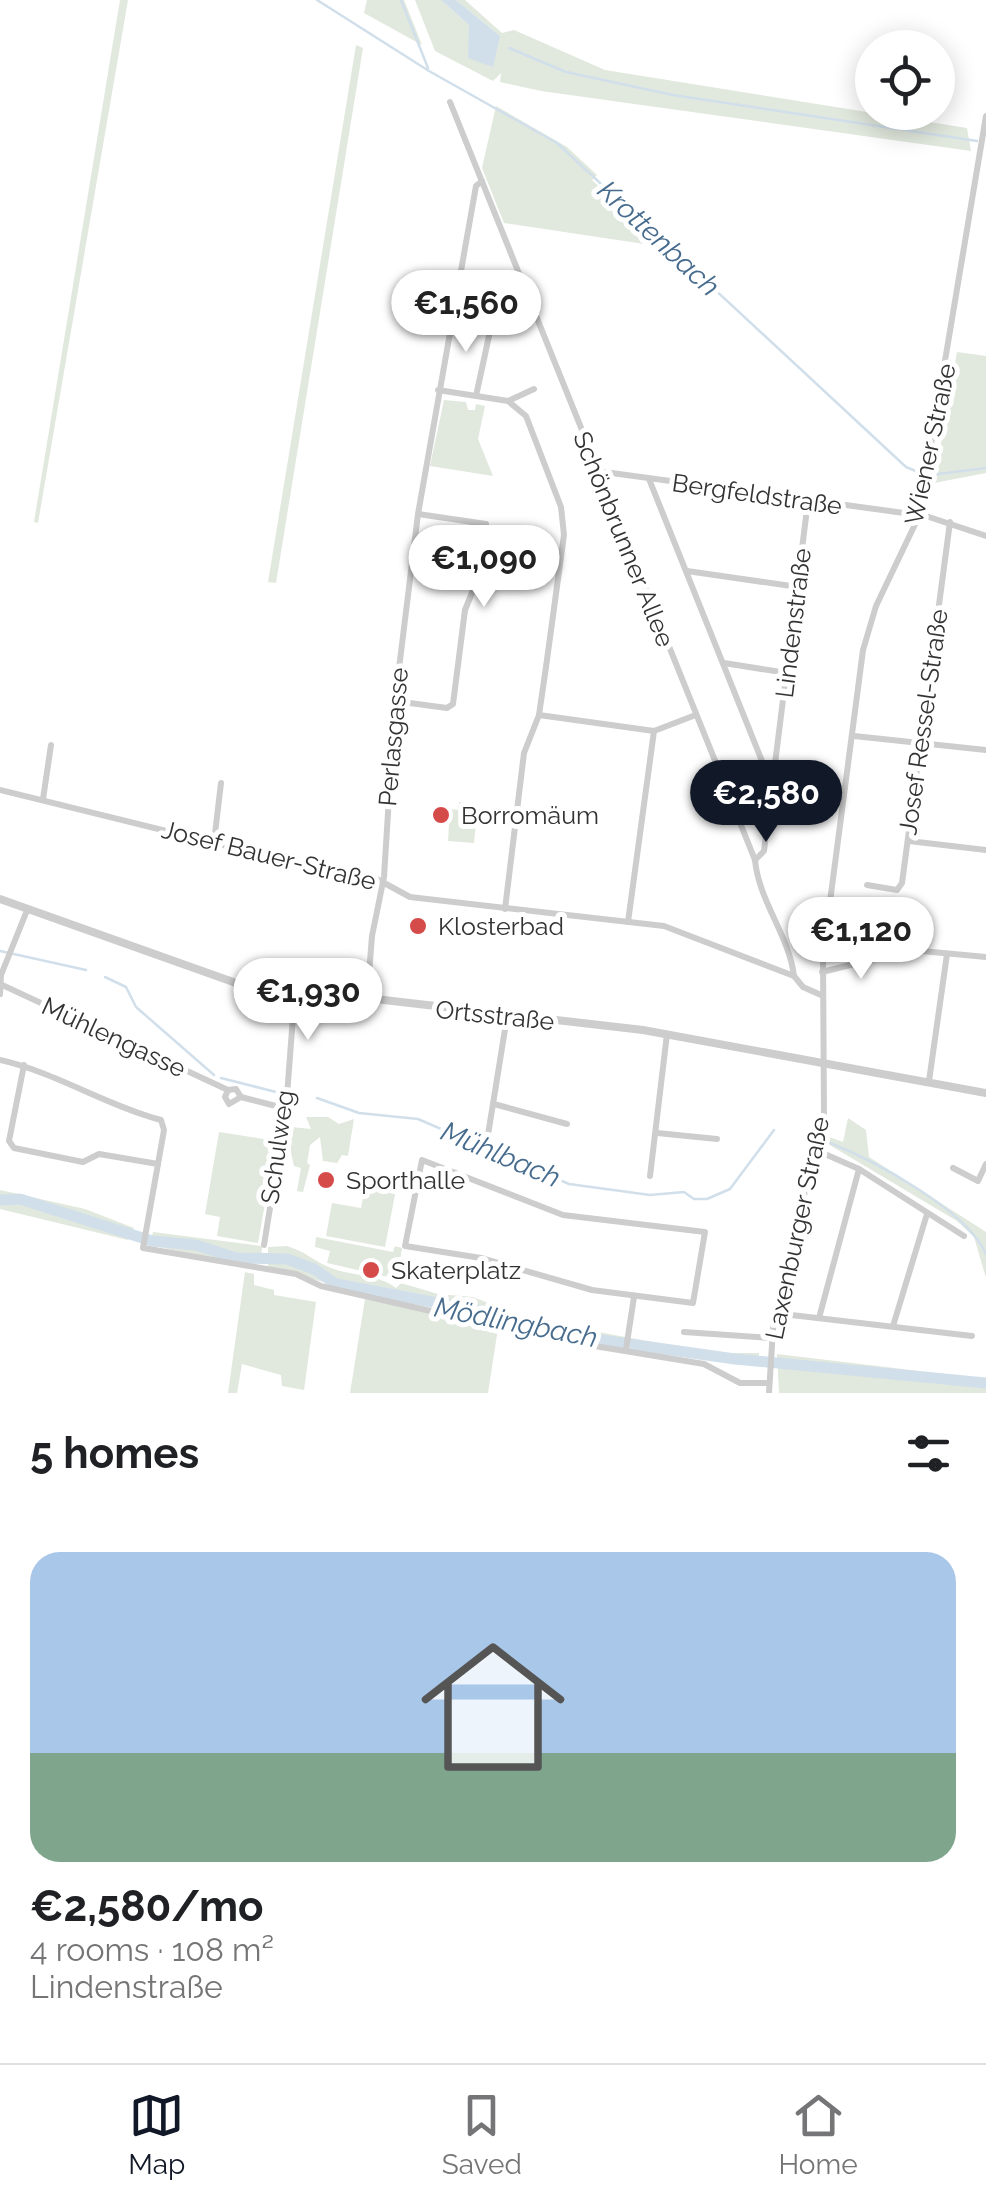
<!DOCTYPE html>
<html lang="en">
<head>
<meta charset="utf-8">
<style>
	:root { --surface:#fff; --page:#f2f2f2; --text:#202124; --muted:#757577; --line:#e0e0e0; --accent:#111827 }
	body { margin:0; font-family:Raleway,sans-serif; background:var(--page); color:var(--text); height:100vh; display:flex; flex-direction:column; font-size:38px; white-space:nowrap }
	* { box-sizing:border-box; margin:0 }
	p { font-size:32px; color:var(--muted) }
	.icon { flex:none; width:55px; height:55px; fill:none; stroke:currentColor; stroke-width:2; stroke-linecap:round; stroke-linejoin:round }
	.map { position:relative; height:1393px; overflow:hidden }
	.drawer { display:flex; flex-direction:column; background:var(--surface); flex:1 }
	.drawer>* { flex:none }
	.buttons { position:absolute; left:855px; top:30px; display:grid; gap:20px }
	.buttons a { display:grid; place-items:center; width:100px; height:100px; border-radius:50%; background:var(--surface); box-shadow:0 5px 25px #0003; font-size:50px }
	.price { position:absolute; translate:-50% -85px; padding:0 22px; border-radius:35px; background:#fff; color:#222; font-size:32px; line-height:65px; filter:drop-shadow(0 2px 5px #0008) }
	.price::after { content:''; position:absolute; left:50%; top:60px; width:30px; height:22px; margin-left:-15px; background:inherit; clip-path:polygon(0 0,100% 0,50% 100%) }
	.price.active { background:var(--accent); color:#fff }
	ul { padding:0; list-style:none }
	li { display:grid; align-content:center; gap:20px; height:530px; padding:0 30px }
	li+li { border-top:2px solid var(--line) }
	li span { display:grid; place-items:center; height:310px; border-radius:30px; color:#555 }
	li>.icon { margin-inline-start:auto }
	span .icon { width:180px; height:180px; fill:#fffc; stroke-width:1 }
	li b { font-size:42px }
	h2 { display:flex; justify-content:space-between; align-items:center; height:120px; padding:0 30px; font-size:42px }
	.menu { display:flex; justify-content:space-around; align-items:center; height:140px; border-top:2px solid var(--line); background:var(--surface); font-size:28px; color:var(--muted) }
	.menu a { display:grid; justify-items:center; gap:5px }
	.menu .active { color:var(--accent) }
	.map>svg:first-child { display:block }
	.green { fill:#e1e8dd }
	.water { fill:#d1dfeb }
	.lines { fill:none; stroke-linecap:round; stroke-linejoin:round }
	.stream { stroke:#d1dfeb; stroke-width:2.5 }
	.river { stroke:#d1dfeb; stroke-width:11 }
	.minor { stroke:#cdcdcd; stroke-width:6 }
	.tertiary { stroke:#cdcdcd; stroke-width:8 }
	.poi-dot { fill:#d54b49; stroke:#fff; stroke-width:4 }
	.labels { text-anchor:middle; stroke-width:10; stroke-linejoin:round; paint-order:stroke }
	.street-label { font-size:25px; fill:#333; stroke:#fff }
	.poi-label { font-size:25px; fill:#333; stroke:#fff; text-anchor:start }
	.water-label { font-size:28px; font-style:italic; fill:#476c8e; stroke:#fff }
</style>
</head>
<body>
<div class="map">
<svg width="986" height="1393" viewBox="0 0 986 1393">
	<rect width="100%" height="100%" fill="#fff"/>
	<!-- green -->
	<g class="green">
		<path d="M120,0H128L38,523L34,522Z"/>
		<path d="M367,0H404L422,45L364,13Z"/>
		<path d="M415,0H441L469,25L470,38L500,36L456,0H465L502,33L514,30L605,70L967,128L971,151L541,91L500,82L501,73L493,81L435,51Z"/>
		<path d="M356,45L363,48L276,583L268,582Z"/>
		<path d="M496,106L567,147L597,175L592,180L664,247L504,223L482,168Z"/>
		<path d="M957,352L986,356V473L934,483Z"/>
		<path d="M444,400L466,402L468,410H475L476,404L485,406L478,439L493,476L430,466Z"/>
		<path d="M459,802L478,804L474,843L448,841L450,809L458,810Z"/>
		<path d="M306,1117H328L339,1124L354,1119L348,1156L342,1155L337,1163L323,1161L320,1137L310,1145L307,1163L310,1165L303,1192L297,1191L301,1168L294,1166L289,1143L292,1127L311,1129Z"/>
		<path d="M848,1118L866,1130L869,1157L986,1232V1278L974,1237L957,1221L828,1144L829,1137L843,1142Z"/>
		<path d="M219,1132L276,1141L258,1243L217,1236L220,1217L205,1214Z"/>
		<path d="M367,1178L397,1184L385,1247L326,1236L332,1203L361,1208Z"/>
		<path d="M0,1190L85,1209L134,1228L128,1240L0,1209Z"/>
		<path d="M153,1232L262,1246L261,1263L237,1264L150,1245Z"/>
		<path d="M316,1237L393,1252L395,1246L402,1248L397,1279L327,1263L330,1251L315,1247Z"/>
		<path d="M287,1246C305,1251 315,1262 331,1268C352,1276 378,1274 396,1288L401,1283L438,1294L473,1297L528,1319L712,1353H759V1365L564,1338L337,1286L268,1266V1247Z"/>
		<path d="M245,1272L254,1274V1285L274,1290V1295L316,1302L304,1390L282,1386L281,1375L242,1364L237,1393H228Z"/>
		<path d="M365,1299L498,1328L488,1393H350Z"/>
		<path d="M777,1354L986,1379V1393H779Z"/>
	</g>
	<!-- water -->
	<path class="water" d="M441,0H456L500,36L493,67L468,58L469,25Z"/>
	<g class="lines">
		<!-- stream -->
		<g class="stream">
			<path d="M317,0L429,71L557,143L906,467L923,474"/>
			<path d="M401,0L428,68"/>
			<path d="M509,48L566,72L673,95L977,141"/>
			<path d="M930,475L986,468"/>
			<path d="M0,951L86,970"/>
			<path d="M105,977L126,987L136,1007L214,1075"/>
			<path d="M221,1078L280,1093"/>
			<path d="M317,1098L359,1113L418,1119L569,1184L650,1195L684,1192L694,1199H707L730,1189L774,1130"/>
			<path d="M828,1142C873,1160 967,1210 986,1254"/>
		</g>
		<!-- river -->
		<path class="river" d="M0,1200L20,1199L152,1241L196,1245L236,1258L287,1259L314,1269L336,1284L480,1311L565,1335L735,1359L986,1383"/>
		<!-- minor -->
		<g class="minor">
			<path d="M450,102L755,860C759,902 789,935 794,976"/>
			<path d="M438,390L508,401L526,416L561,507L564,535L546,667L539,715L524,753L505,909"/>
			<path d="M476,396L492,322"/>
			<path d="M508,401L534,389"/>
			<path d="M597,471L926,516L986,536"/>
			<path d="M649,479L772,786"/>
			<path d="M687,571L798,587"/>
			<path d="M724,663L787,673"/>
			<path d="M395,701L447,708L453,704L465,610L480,573L486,524L418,514"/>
			<path d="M539,715L654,731L693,716"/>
			<path d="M854,736L986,750"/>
			<path d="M0,790L312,867L375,878L410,897L664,926L794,976L803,987L821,995"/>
			<path d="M43,799L51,745"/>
			<path d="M909,841L986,850"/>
			<path d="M214,842L221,783"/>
			<path d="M755,860L764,851L808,501"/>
			<path d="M867,885L897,890L902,883L950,522"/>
			<path d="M628,922L654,731"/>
			<path d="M822,972L911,950L986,957"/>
			<path d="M0,984L228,1090L236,1089L241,1097L276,1106L284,1097"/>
			<path d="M0,994L1,975L28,908"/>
			<path d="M367,999L372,936L384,877L395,701L418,514L476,186L482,181"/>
			<path d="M0,1060C55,1072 105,1105 161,1120L164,1130L158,1164L99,1154L83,1162L14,1148L9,1141L24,1065"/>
			<path d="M929,1081L947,954"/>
			<path d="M228,1090L225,1097L229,1104L241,1097"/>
			<path d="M494,1104L567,1124"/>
			<path d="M657,1133L717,1139"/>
			<path d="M487,1141L507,1017"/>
			<path d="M818,1151L859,1169L964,1236"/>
			<path d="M422,1160L563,1215L705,1232L693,1303L592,1290L481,1258L405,1246Z"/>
			<path d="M158,1164L143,1248L296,1274L321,1286L558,1340L704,1364L740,1383H768"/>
			<path d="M953,1168L978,1181L986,1164"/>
			<path d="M650,1176L667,1034"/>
			<path d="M264,1245L286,1109L295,990"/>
			<path d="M774,1313L972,1336"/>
			<path d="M819,1318L859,1169"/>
			<path d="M893,1326L927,1214"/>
			<path d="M684,1332L770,1338"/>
			<path d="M626,1349L634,1297"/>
			<path d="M769,1393L774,1313L824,1117L823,955L863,650L876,606L919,516L986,116"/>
		</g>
		<!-- tertiary -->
		<path class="tertiary" d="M0,899L236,983L643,1030L986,1093"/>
	</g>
	<!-- markers -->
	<g class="poi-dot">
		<circle cx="441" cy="815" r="10"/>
		<circle cx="418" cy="926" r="10"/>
		<circle cx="326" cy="1180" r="10"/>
		<circle cx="371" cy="1270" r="10"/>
	</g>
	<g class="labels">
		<!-- street labels -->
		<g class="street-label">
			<text transform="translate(930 444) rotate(-78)" y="9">Wiener Straße</text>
			<text transform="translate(757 494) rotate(8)" y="9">Bergfeldstraße</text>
			<text transform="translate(624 539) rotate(68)" y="9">Schönbrunner Allee</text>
			<text transform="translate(793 623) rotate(-83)" y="9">Lindenstraße</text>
			<text transform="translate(923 722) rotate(-82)" y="9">Josef Ressel-Straße</text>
			<text transform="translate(393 737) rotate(-85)" y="9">Perlasgasse</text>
			<text transform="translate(269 855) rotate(14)" y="9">Josef Bauer-Straße</text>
			<text transform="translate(495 1015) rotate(6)" y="9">Ortsstraße</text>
			<text transform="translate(114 1037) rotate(25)" y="9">Mühlengasse</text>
			<text transform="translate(277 1147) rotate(-82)" y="9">Schulweg</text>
			<text transform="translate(797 1228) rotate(-78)" y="9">Laxenburger Straße</text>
		</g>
		<!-- poi labels -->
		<g class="poi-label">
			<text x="461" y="824">Borromäum</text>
			<text x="438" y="935">Klosterbad</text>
			<text x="346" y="1189">Sporthalle</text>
			<text x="391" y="1279">Skaterplatz</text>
		</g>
		<!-- water labels -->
		<g class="water-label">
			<text transform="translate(659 238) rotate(43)" y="10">Krottenbach</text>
			<text transform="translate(501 1154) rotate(23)" y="10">Mühlbach</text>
			<text transform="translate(516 1322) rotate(11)" y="10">Mödlingbach</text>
		</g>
	</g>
</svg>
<div class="buttons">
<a><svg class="icon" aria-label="locate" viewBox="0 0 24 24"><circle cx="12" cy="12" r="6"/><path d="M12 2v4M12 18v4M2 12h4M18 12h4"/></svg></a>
</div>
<b class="price" style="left:466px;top:355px">€1,560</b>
<b class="price" style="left:484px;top:610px">€1,090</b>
<b class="price active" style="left:766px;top:845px">€2,580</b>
<b class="price" style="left:861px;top:982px">€1,120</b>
<b class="price" style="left:308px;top:1043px">€1,930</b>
</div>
<section class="drawer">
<h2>5 homes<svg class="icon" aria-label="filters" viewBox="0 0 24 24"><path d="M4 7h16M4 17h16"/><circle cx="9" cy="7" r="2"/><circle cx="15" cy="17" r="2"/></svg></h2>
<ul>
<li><span style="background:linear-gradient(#a9c7e8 65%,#7fa58c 0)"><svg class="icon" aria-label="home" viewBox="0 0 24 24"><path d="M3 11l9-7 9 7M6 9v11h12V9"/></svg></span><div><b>€2,580/mo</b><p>4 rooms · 108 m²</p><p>Lindenstraße</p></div></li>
</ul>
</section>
<nav class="menu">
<a class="active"><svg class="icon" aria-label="map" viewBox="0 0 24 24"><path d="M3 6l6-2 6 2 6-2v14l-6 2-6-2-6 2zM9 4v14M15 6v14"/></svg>Map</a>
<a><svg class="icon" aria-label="saved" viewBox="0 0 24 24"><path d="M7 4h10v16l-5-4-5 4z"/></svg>Saved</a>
<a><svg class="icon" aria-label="home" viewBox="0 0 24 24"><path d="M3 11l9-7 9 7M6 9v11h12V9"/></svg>Home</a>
</nav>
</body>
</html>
